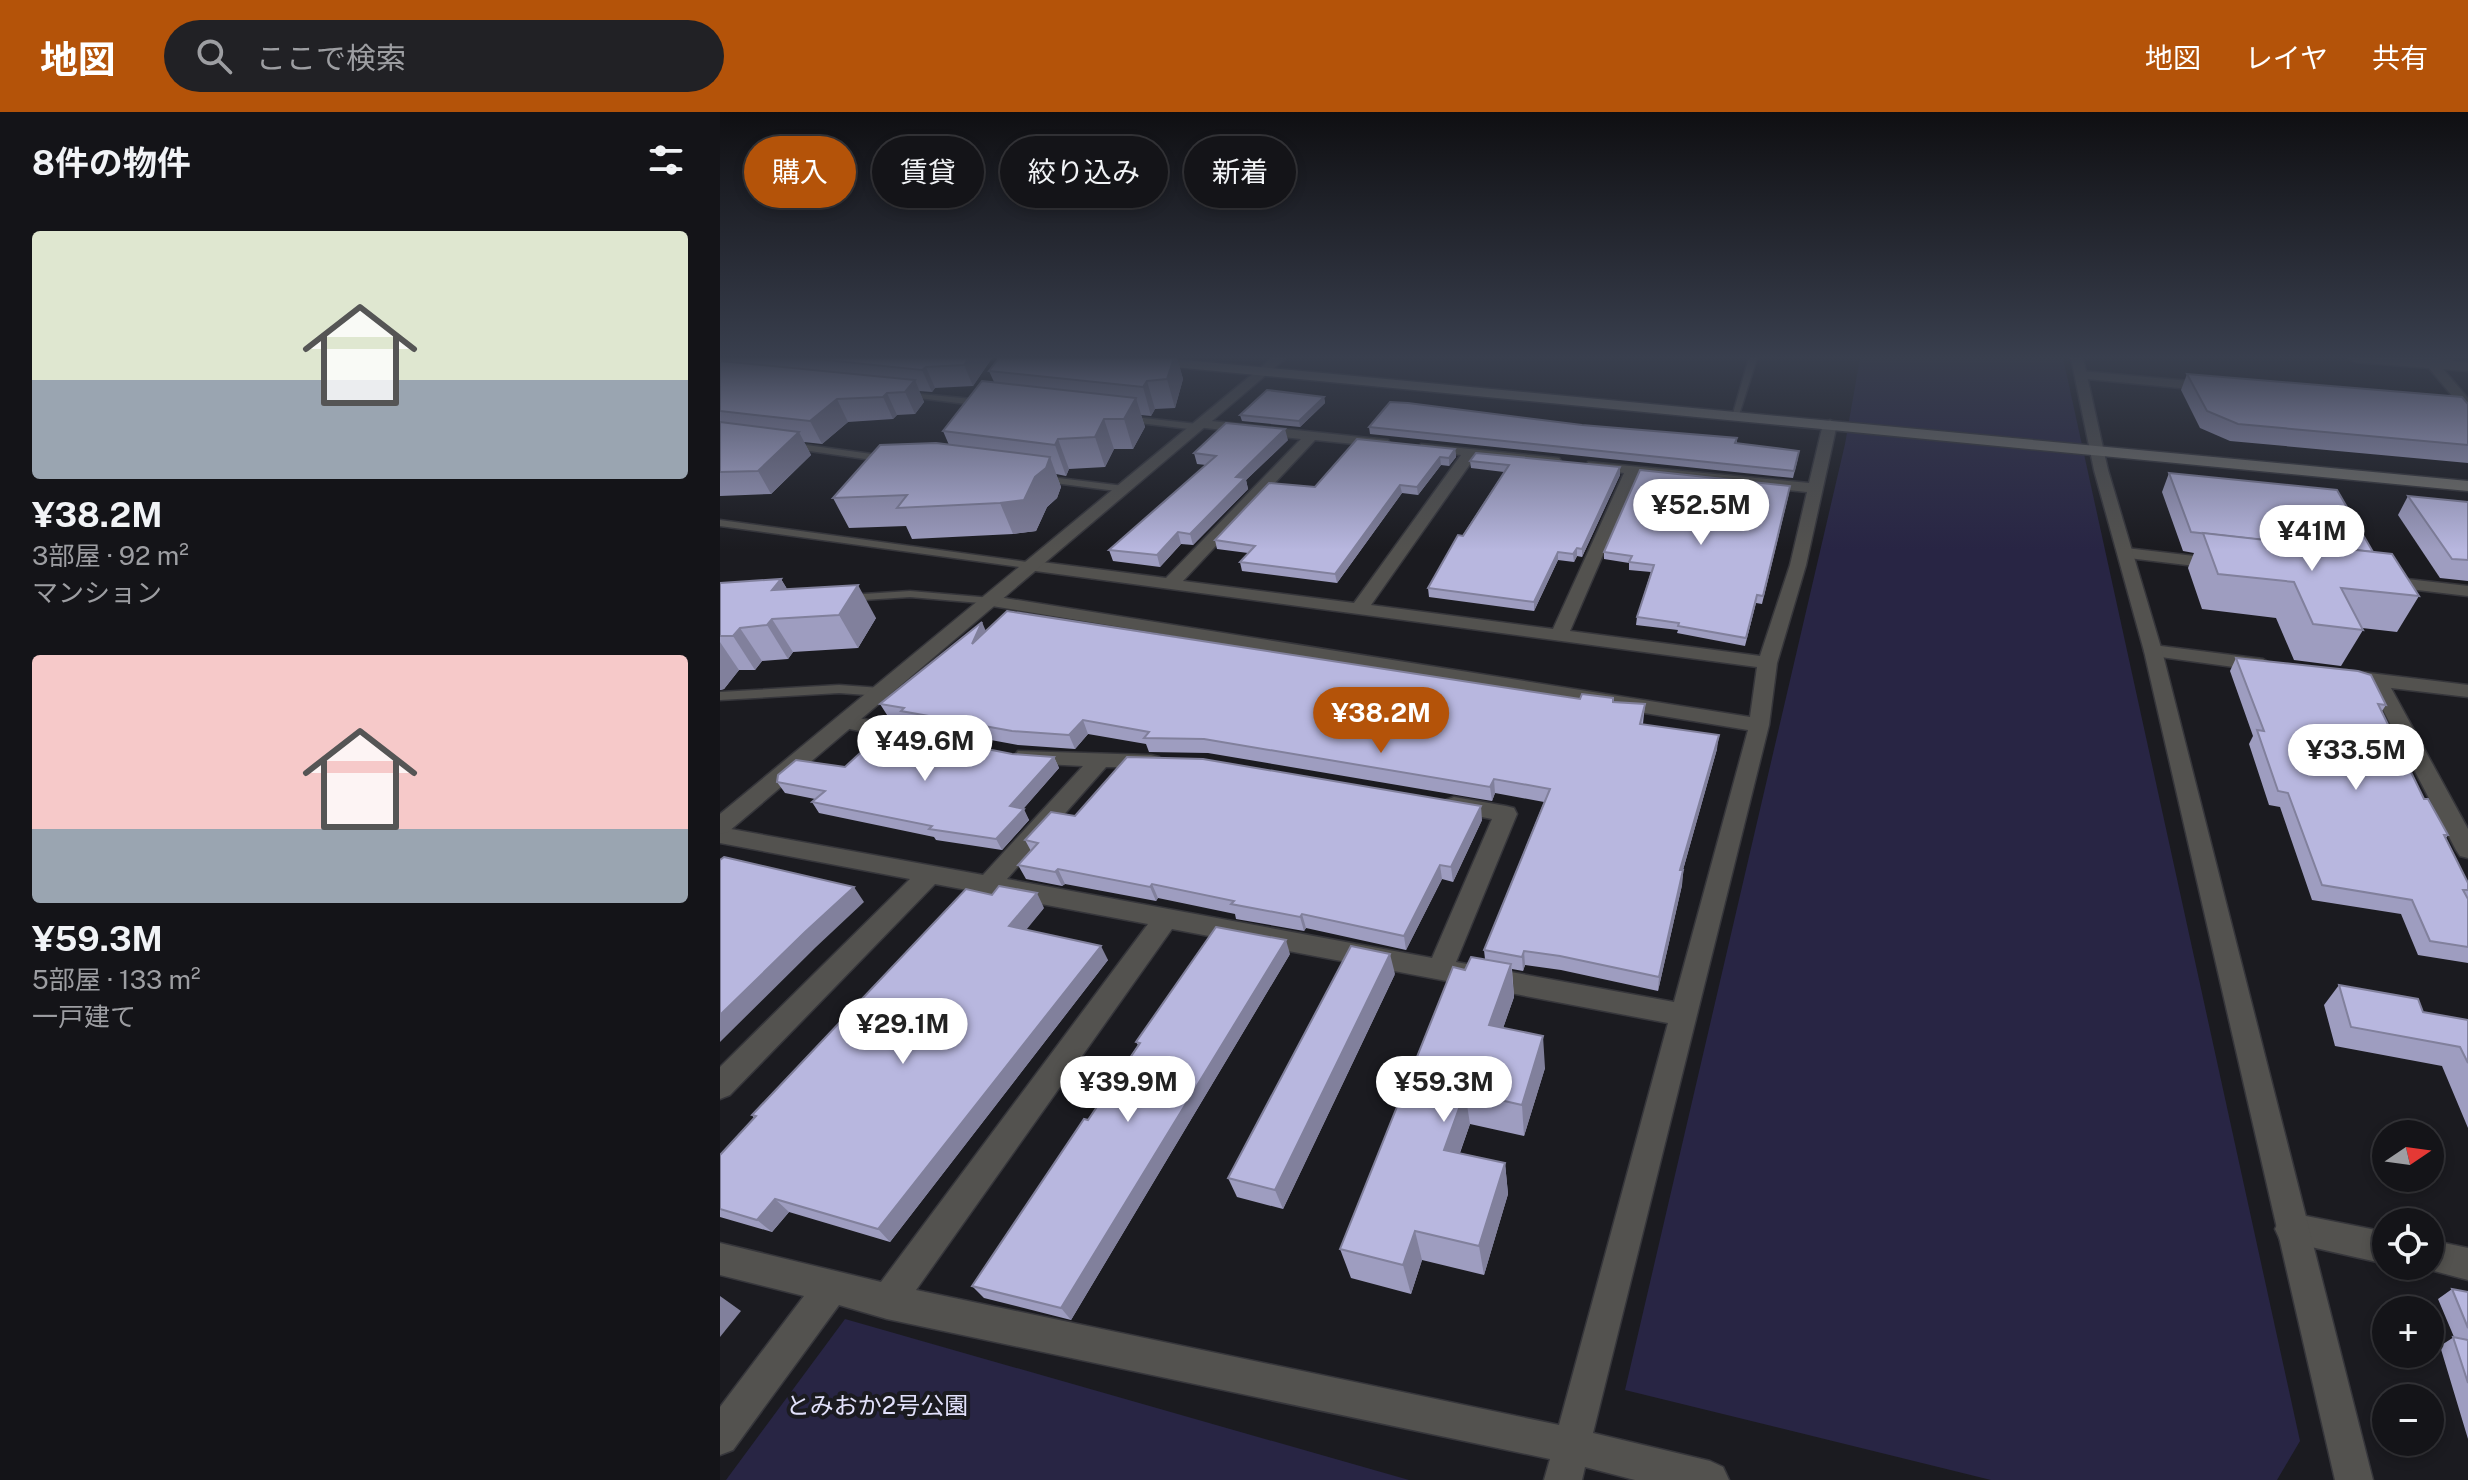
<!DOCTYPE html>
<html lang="ja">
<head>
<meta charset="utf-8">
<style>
	:root { --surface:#141418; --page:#212125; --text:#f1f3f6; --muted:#9d9ea2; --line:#333337; --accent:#b45309 }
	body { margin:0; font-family:"Public Sans","Noto Sans JP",sans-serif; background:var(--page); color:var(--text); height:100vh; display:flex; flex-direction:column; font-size:30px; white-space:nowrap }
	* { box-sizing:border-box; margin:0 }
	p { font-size:26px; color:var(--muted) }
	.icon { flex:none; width:44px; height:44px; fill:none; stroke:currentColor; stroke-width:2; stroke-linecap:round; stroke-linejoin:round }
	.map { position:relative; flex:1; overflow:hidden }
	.side { display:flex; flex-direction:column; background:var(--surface); width:720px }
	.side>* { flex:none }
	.top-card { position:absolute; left:24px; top:24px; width:760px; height:72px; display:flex; gap:16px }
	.needle { width:52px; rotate:77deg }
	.buttons { position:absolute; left:1652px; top:1008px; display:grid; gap:16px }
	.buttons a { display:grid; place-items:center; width:72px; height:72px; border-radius:50%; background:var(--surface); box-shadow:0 4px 12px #0003,0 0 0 2px var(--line); font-size:40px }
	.price { position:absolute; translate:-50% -68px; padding:0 18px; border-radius:28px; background:#fff; color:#222; font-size:26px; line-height:52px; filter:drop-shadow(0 2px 4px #0008) }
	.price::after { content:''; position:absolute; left:50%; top:48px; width:24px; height:18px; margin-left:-12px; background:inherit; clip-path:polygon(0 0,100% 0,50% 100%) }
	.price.current { background:var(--accent); color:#fff }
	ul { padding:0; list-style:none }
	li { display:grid; align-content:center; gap:16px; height:424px; padding:0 32px }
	li span { display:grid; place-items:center; height:248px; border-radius:8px; color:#555 }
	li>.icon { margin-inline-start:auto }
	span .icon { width:144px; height:144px; fill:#fffc; stroke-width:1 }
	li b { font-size:34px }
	h2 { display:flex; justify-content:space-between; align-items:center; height:96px; padding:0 32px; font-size:34px }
	.chip { padding:0 28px; border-radius:36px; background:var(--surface); box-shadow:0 4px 12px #0003,0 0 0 2px var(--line); font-size:28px; line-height:72px }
	.chip.current { background:var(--accent); color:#fff }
	header { display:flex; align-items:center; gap:48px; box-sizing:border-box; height:112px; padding:0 40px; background:var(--accent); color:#fff }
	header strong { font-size:38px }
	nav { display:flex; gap:44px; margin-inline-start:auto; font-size:28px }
	.search { width:560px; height:72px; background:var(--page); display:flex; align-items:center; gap:20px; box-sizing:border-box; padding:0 28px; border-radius:44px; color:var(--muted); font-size:30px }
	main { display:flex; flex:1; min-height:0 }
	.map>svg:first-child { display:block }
	.green { fill:#282544 }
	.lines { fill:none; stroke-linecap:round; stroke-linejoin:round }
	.service-casing { stroke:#36363b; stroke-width:3 }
	.minor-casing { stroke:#36363b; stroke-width:3 }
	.tertiary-casing { stroke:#36363b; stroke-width:3 }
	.secondary-casing { stroke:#36363b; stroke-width:3 }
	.service { fill:#53524f; fill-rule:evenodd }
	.minor { fill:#53524f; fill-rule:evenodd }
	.tertiary { fill:#53524f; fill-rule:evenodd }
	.secondary { fill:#72716c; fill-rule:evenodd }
	.wall { fill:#9e9dc0 }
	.shaded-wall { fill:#81809c }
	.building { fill:#b8b7df; stroke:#81809c; stroke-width:2 }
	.labels { text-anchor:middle; stroke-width:8; stroke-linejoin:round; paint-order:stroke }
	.near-park-label { font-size:24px; fill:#e2e1fb; stroke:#1b1b20 }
</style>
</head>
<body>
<header>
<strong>地図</strong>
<div class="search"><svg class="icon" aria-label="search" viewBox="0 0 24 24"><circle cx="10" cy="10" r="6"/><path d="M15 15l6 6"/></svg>ここで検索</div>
<nav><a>地図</a><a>レイヤ</a><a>共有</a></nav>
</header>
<main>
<section class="side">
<h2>8件の物件<svg class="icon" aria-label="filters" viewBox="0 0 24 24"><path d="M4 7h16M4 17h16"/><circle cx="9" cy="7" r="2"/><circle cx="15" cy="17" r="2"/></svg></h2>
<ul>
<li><span style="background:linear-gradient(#dfe7d0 60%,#9aa5b1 0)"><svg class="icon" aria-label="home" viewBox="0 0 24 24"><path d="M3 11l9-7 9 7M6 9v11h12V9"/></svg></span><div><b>¥38.2M</b><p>3部屋 · 92 m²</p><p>マンション</p></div></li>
<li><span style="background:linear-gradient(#f6c9c9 70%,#9aa5b1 0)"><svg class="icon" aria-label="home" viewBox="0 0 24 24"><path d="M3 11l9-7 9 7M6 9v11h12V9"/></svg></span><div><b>¥59.3M</b><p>5部屋 · 133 m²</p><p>一戸建て</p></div></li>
</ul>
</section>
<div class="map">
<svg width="1748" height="1368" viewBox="0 0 1748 1368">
	<rect width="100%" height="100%" fill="#1b1b20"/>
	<!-- green -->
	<g class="green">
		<path d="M1140,246H1343L1580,1329L1557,1368H1271L905,1278L1125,332Z"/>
		<path d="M125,1207L689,1368H6Z"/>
	</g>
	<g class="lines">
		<!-- service casing -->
		<g class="service-casing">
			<g id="service">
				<path d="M1029,246H1037L1019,303L1012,305Z"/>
				<path d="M180,280L262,288L266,291L262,294L183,284H180Z"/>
				<path d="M406,304L477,312L481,315L477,318L403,309V305Z"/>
				<path d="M72,331L166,344L171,347L166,350L69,336V332Z"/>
				<path d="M322,364L404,374L409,377L404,380L319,369V365Z"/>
				<path d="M0,408L314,451L319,454L314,457L0,414Z"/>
				<path d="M190,479L272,486L278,489L272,492L190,485L128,489L122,486L128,483Z"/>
				<path d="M119,573L161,576L167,580L161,584L119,581L0,588V580Z"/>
			</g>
		</g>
		<!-- minor casing -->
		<g class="minor-casing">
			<g id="minor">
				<path d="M1628,246H1714L1748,251V259L1723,257L1748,286V298L1743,297L1709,256L1634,250Z"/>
				<path d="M1361,259L1491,271L1497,275L1491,279L1357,266V260Z"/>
				<path d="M482,308L668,328L670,331L663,335L595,328L463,469L634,491L741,343L701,338V332L839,346L841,349L834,353L755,345L651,493L833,517L904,361L868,356V350L1089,371L1103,312L1110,308L1117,312L1086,453L1057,551L1049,613L873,1321L990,1349L1003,1355L1009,1368H915L865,1355L862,1368H824L830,1347L167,1207L119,1193L13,1338L0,1343V1295L84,1184L0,1163V1131L161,1170L428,812L215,772L10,983L0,987V955L190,767L0,731V715L263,763L363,654L305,651L298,649L294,644L298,639L431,643L439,645L442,650L439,655H386L287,767L712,846L772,707L726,698L723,693L726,688L734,685L786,694L794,696L797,702L736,850L954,890L1028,618L266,493L263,489L272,484L1030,605L1037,555L308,458L306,454L314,449L446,466L581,327L477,315V309ZM918,362L1087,380L1070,453L1040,544L850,519ZM452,817L948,911L839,1313L196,1178Z"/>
				<path d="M1406,436L1500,447L1508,452L1500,457L1400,445L1398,441L1400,437Z"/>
				<path d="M1661,464L1748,474V484L1655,473L1652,469Z"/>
				<path d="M1433,533L1543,547L1553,553L1543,559L1426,543L1424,539L1426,535Z"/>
				<path d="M1625,558L1748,573V585L1671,576L1748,717V746L1740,744L1736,738L1650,573L1618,568L1615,564Z"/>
				<path d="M127,604L193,616L203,623L193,630L120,615L117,610L120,605Z"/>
				<path d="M1571,1101L1666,1120V1152L1560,1128L1555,1117L1560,1106Z"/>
				<path d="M1710,1128L1748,1136V1168L1699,1155L1710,1154Z"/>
			</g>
		</g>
		<!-- tertiary casing -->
		<g class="tertiary-casing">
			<g id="tertiary">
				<path d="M552,246H566L8,720L0,722V702Z"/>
				<path d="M1351,246H1363L1388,358L1442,539L1653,1368H1615L1424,539L1374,358Z"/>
			</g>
		</g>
		<!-- secondary casing -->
		<g class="secondary-casing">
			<path id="secondary" d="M396,246H443L1748,369V379L402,250Z"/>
		</g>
		<!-- service -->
		<use href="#service" class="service"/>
		<!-- minor -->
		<use href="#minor" class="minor"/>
		<!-- tertiary -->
		<use href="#tertiary" class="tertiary"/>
		<!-- secondary -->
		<use href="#secondary" class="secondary"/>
	</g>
	<!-- wall -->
	<g class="wall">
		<path d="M0,246H272L253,274L215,276L212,280L199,279L204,290L195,302L177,303L173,307L128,310L102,332L84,330L91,343L51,382L0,384Z"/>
		<path d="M279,246H457L463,267L455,296L435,297L431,304L421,303L425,315L413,337H394L385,355L349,357L346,364L336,362L341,375L337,386L327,395L316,419L293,422L192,427L186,414L129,416L113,386L229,333L223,319L274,270L269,259Z"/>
		<path d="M1467,262L1748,292V351L1510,329L1480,316L1461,278Z"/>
		<path d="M604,285L605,291L580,315L522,309L520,303Z"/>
		<path d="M862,313L1017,326V331L1078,346L1073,366L650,322L649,315Z"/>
		<path d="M568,328L526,368L528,377L473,433L461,432L440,455L393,449L389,438L486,353L477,352L474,341Z"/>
		<path d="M735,337L736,345L729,354L721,353L698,383L682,381L617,471L522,459L520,450L528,441L497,437L495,428L595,375Z"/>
		<path d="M750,349L900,355V363L862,445L857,444L854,450L838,448L814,499L709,485L708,476L784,360L751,356Z"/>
		<path d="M1449,361L1653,440L1699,484L1677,520L1642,516L1643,518L1621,554L1574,548L1556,506L1482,497L1468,456L1474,441L1463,439L1442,380Z"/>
		<path d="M1069,381L1042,492L1036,491L1025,534L957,521L958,518L916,513L917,505L931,460L909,458V451L884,447V440Z"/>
		<path d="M1688,384L1748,390V469L1720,466L1678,403Z"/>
		<path d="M61,467L67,477L156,506L138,536L73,540L68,547L42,549L35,558H19L4,577L0,578V471Z"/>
		<path d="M266,519L860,587L925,592L923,612L997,637L963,758L962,773L938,879L841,858L805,853L803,859L792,857L794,885L783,916L825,956L804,1024L750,1012L740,1041L785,1051L788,1082L764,1163L702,1148L691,1182L631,1166L620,1137L745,858L765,847L764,838L824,690L775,681L772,689L488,641L429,640L426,632L368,622L355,637L298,633L189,613L187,609L169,606L160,592Z"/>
		<path d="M1516,546L1666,593L1662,599L1704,687L1728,723L1726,726L1748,771V851L1698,843L1681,802L1592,788L1560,695L1549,693L1529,632L1533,624L1510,559Z"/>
		<path d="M292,642L334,645L339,656L303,697L309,708L282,738L216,728L214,725L99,701L92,690L95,687L65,681L57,670L125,655Z"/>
		<path d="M355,704L762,708L733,770L722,767L686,838L586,816L584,819L516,807L515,802L438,786L436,789L345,772L342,774L306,767L298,753L311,739L305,728Z"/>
		<path d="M324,796L306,817L388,848L170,1130L69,1100L52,1120L0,1105V1043L34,1006L32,1003Z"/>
		<path d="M570,842L351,1208L264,1186L252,1174L368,1008L418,933L416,930Z"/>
		<path d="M675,862L563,1097L517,1085L508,1066Z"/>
		<path d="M1619,873L1703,900L1748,908V1016L1722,954L1615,934L1604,893Z"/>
		<path d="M1732,1177L1748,1180V1327L1720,1234L1734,1225L1718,1187Z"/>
	</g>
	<!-- shaded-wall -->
	<g class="shaded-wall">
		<path d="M0,246H13V247L0,254Z"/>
		<path d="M249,246H272L253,274L244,253Z"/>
		<path d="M454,246H457L463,267L455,296L447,267Z"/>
		<path d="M206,255L215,276L212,280L202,258Z"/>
		<path d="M195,268L204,290L195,302L185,280Z"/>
		<path d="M427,269L435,297L431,304L423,275Z"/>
		<path d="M167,281L177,303L173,307L163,285Z"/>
		<path d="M604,285L605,291L580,315L579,309Z"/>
		<path d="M416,286L425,315L413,337L404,307Z"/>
		<path d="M117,287L128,310L102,332L90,309Z"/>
		<path d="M384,307L394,337L385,355L375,325Z"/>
		<path d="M565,317L568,328L526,368L528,377L473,433L470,422L516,365Z"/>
		<path d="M79,320L91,343L51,382L38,359Z"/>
		<path d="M338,327L349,357L346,364L335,333Z"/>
		<path d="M735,337L736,345L729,354V346Z"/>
		<path d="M330,345L341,375L337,386L327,395L316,419L293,422L280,391L315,365Z"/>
		<path d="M720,345L721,353L698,383L697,375Z"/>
		<path d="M900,355V363L862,445V437Z"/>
		<path d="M680,373L682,381L617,471L615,462Z"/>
		<path d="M458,420L461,432L440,455L437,443Z"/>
		<path d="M857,436V444L854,450L853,442Z"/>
		<path d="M838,440V448L814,499V490Z"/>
		<path d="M61,467L81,500L52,478Z"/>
		<path d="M138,473L156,506L138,536L119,503Z"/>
		<path d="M52,507L73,540L68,547L47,513Z"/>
		<path d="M262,510L268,524L252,532Z"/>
		<path d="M20,516L42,549L35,558L13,524Z"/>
		<path d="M0,530L19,558L4,577L0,578Z"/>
		<path d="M363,608L368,622L355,637L349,623Z"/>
		<path d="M999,623L997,637L959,772L960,758Z"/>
		<path d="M334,645L339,656L298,703L304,697L309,708L282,738L276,727L290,694Z"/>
		<path d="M774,667L775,681L772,689L770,675Z"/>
		<path d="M761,694L762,708L733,770L731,755Z"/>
		<path d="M720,753L722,767L686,838L684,824Z"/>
		<path d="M338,757L345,772L342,774L335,760Z"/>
		<path d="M963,758L962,773L938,879L939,865Z"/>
		<path d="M432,772L438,786L436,789L430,775Z"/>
		<path d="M134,775L144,790L96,835L0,930V903L85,820Z"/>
		<path d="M317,781L324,796L298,828L289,814Z"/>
		<path d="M582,802L586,816L584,819L580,805Z"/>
		<path d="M566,828L570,842L351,1208L341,1196Z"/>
		<path d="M381,834L388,848L170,1130L158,1117Z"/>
		<path d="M804,839L805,853L803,859L802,845Z"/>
		<path d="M670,842L675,862L563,1097L555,1078Z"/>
		<path d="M791,852L794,885L773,945L769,913Z"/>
		<path d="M823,924L825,956L804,1024L802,993Z"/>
		<path d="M745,980L750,1012L730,1068L724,1038Z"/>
		<path d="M785,1051L788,1082L764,1163L759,1134Z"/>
		<path d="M55,1087L69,1100L52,1120L37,1108Z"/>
		<path d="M695,1119L702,1148L691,1182L683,1153Z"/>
		<path d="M0,1184L21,1199L0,1225Z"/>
	</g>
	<!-- building -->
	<g class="building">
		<path d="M86,246H249L244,253L206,255L202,258Z"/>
		<path d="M279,246H454L447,267L427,269L423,275L269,259Z"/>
		<path d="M0,249L195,268L185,280L167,281L163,285L117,287L90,309L0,299Z"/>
		<path d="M1467,262L1742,285L1748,292V333L1518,312L1487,299Z"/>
		<path d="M262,269L416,286L404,307H384L375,325L338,327L335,333L223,319Z"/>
		<path d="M547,278L604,285L579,309L520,303Z"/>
		<path d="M670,290L688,291L862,313L1017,326L1015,331L1079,339L1074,359L649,315Z"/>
		<path d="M0,310L79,320L38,359L0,360Z"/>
		<path d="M506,311L565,317L516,365L525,366L470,422L458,420L437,443L389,438L496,344L474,341Z"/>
		<path d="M637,327L735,337L729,346L720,345L697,375L680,373L615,462L520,450L535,434L495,428L549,371L595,375Z"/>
		<path d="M216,331L330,345L326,356L315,365L304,388L280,391L177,396L187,383L113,386L160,333Z"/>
		<path d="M756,341L900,355L862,437L857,436L853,442L838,440L814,490L708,476L738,423L743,424L789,353L750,349Z"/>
		<path d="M920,358L1070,374L1043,484L1037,483L1026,526L958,514L959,511L917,505L934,453L909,450L912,444L884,440Z"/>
		<path d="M1449,361L1617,378L1653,440L1471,420Z"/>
		<path d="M1688,384L1748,390V448L1732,447Z"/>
		<path d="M1483,421L1672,442L1699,484L1621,476L1643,518L1593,512L1574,470L1498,462Z"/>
		<path d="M61,467L52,478L138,473L119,503L52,507L47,513L20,516L13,524H0V471Z"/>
		<path d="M287,499L860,587L862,582L893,586V590L925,592L920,612L999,623L960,758H963L939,865L840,844L804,839L802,845L764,838L830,677L774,667L770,675L484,627L424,626L429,620L363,608L349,623L292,619L181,599L184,596L160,592L262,510L252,532Z"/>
		<path d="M1516,546L1638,559L1651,563L1666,593L1658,592L1704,687H1708L1728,723H1724L1748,771V778H1743L1748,787V835L1710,829L1692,788L1602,773L1568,681L1558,679L1537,618L1544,619Z"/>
		<path d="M166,617L292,642L334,645L290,694L304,697L276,727L209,717L212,714L92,690L105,679L57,670L58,663L76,648L125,655Z"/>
		<path d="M407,645L483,647L761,694L731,755L720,753L684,824L582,802L580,805L511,792L514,789L432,772L430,775L338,757L335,760L298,753L318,731L305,728L331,700L355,704Z"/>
		<path d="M4,745L134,775L85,820L0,903V748Z"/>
		<path d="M279,774L317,781L289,814L381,834L158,1117L55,1087L37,1108L0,1097V1043L36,1004L32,1003L246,777L272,783Z"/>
		<path d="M496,815L566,828L341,1196L252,1174L364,1007L368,1008L420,931L416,930Z"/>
		<path d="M631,834L670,842L555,1078L508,1066Z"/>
		<path d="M751,845L791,852L769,913L823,924L802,993L745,980L724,1038L785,1051L759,1134L695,1119L683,1153L620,1137L733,855L745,858Z"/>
		<path d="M1619,873L1698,887L1703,900L1748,908V951L1740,935L1631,915Z"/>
		<path d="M1732,1177L1748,1180V1216Z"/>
		<path d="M1733,1225L1748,1228V1271Z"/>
	</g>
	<!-- sky -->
	<linearGradient id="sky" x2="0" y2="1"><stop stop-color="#0f0f12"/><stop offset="0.56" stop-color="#393f4e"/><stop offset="1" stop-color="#393f4e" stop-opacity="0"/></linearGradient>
	<rect width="1748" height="438" fill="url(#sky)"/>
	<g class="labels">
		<!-- near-park labels -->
		<g class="near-park-label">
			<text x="157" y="1302">とみおか2号公園</text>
		</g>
	</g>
</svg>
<div class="buttons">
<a><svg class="needle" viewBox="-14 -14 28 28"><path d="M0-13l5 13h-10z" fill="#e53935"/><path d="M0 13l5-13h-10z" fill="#9d9ea2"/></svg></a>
<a><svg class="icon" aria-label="locate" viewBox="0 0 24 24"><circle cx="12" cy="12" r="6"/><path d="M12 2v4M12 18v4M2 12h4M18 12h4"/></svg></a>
<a>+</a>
<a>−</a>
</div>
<b class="price" style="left:981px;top:435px">¥52.5M</b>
<b class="price" style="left:1592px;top:461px">¥41M</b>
<b class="price current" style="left:661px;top:643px">¥38.2M</b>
<b class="price" style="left:205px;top:671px">¥49.6M</b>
<b class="price" style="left:1636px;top:680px">¥33.5M</b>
<b class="price" style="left:183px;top:954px">¥29.1M</b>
<b class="price" style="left:408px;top:1012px">¥39.9M</b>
<b class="price" style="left:724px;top:1012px">¥59.3M</b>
<div class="top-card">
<a class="chip current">購入</a>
<a class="chip">賃貸</a>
<a class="chip">絞り込み</a>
<a class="chip">新着</a>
</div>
</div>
</main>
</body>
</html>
